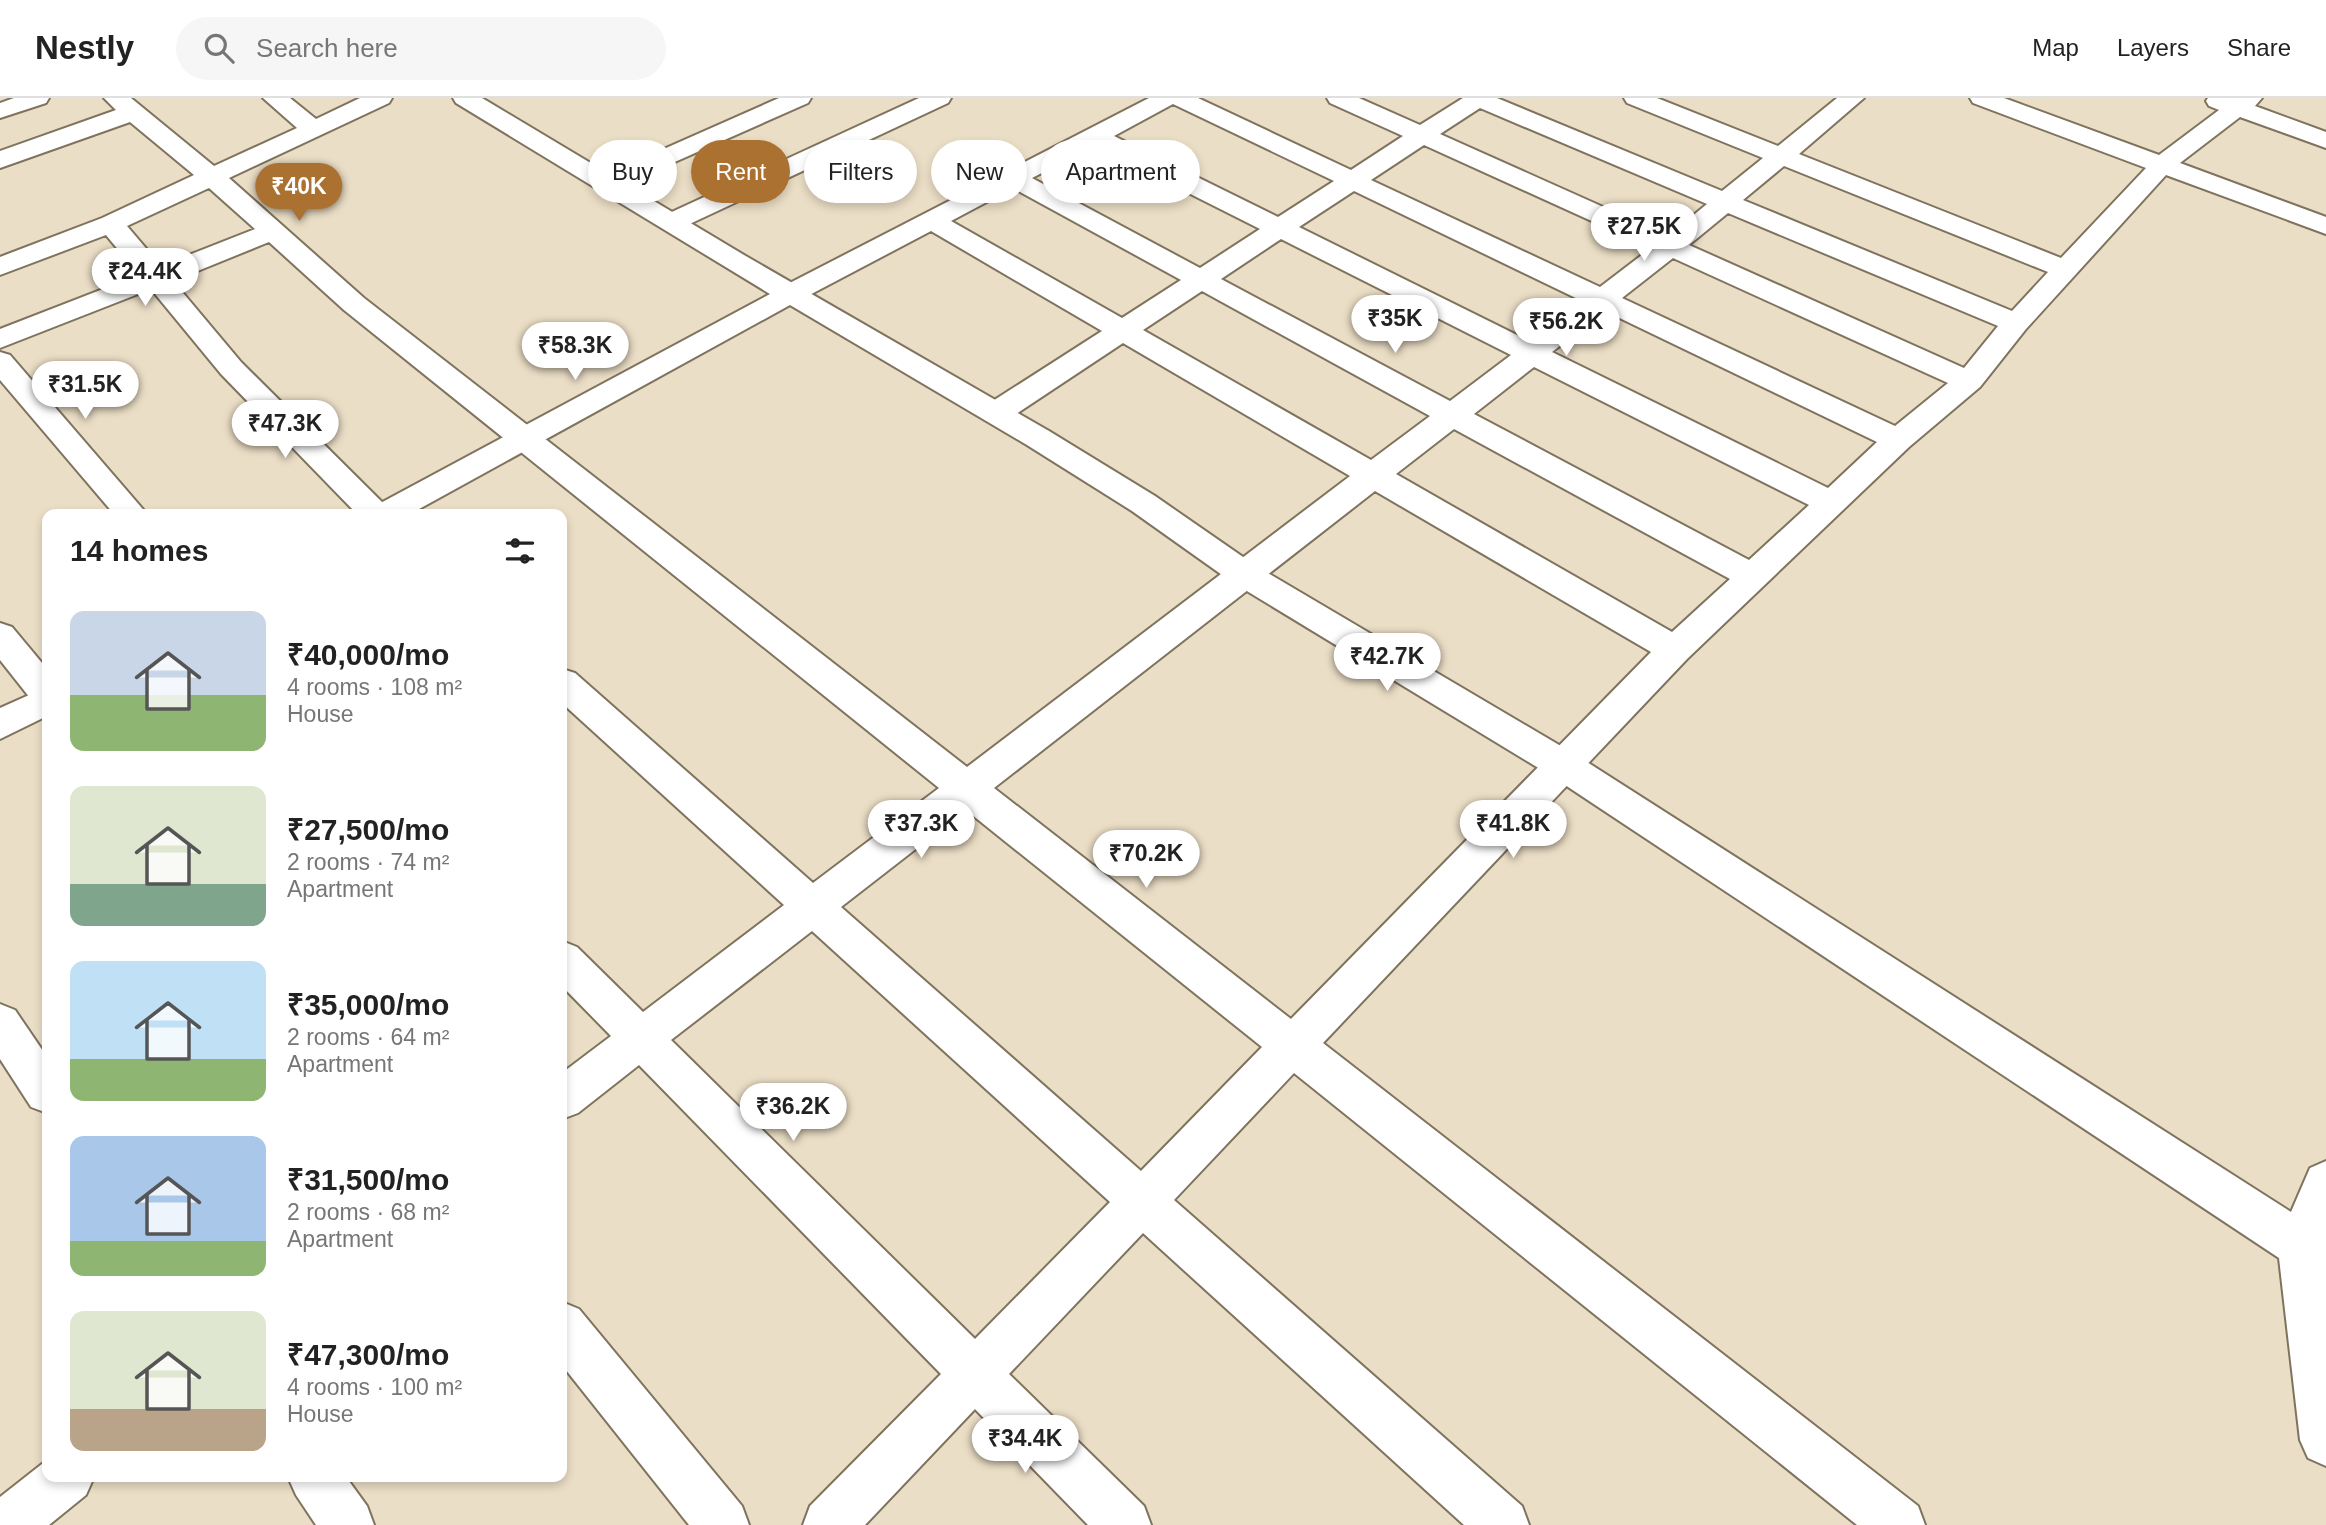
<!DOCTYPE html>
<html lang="en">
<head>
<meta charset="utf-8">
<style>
	:root { --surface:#fff; --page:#f6f6f6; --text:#222; --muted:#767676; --line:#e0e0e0; --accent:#ab7131 }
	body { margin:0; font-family:Arial,sans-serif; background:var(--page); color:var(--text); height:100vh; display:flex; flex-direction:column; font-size:26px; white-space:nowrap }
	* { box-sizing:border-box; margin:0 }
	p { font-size:23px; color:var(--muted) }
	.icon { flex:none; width:38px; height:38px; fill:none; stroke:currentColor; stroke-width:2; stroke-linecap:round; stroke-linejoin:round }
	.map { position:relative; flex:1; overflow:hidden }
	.sheet { position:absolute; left:42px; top:411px; width:525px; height:973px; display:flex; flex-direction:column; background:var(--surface); border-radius:14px; box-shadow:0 4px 10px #0003 }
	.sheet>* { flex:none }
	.top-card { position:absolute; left:588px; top:42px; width:665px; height:63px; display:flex; gap:14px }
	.price { position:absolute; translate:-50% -60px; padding:0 16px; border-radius:24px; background:#fff; color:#222; font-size:23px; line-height:46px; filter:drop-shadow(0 2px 4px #0008) }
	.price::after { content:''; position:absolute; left:50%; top:42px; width:21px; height:16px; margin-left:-10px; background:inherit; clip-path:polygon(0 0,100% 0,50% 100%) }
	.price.selected { background:var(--accent); color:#fff }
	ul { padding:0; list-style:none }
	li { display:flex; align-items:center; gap:21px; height:175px; padding:0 28px }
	li span { display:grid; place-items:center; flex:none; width:196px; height:140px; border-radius:14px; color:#555 }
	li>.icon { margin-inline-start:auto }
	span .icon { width:84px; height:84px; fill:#fffc; stroke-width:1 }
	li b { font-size:30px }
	h2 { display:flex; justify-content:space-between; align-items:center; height:84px; padding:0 28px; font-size:30px }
	.tag { padding:0 24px; border-radius:32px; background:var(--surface); box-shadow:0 4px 10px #0003; font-size:24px; line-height:63px }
	.tag.selected { background:var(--accent); color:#fff }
	header { display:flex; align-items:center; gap:42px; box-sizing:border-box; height:98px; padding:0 35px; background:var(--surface); border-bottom:2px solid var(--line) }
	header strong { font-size:33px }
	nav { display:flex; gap:38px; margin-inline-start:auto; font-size:24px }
	.search { width:490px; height:63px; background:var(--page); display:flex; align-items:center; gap:18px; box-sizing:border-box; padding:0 24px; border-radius:38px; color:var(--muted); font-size:26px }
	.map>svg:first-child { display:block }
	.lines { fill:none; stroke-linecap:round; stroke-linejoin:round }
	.minor-casing { stroke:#7f735e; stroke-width:4 }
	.tertiary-casing { stroke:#7f735e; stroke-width:4 }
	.minor { fill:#fff; fill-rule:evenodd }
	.tertiary { fill:#fff; fill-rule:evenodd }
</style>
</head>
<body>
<header>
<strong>Nestly</strong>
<div class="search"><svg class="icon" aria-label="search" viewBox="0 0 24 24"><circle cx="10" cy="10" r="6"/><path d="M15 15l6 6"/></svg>Search here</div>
<nav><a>Map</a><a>Layers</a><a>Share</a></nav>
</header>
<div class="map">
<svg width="2326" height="1427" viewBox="0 0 2326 1427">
	<rect width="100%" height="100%" fill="#ebdec6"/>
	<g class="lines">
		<!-- minor casing -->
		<g class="minor-casing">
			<g id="minor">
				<path d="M14,0H49L46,5L0,20V5Z"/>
				<path d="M104,0H131L214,68L297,30L263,0H290L316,21L360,0H392L389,5L229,80L364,200L967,669L1350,378L1123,245L1007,322L996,324L985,322L981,315L985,308L1102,233L931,133L800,202L790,204L780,202L776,196L780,190L1149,0H1198L1351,72L1403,38L1330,5L1327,0H1359L1420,27L1463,0H1497L1722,93L1763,60L1627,5L1624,0H1657L1778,48L1837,0H1864L1799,56L2061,160L2146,70L1973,5L1970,0H2004L2159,57L2219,12L2209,8L2206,3L2208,0H2262L2255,8L2326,34V50L2240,19L2180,65L2326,119V136L2166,77L2026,231L1980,289L1909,349L1687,561L1323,945L1918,1408L1925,1427H1857L1294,975L1174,1102L1522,1408L1529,1427H1464L1143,1135L1009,1276L1144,1408L1151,1427H1088L975,1311L865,1427H803L810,1408L941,1276L639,967L578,1015L562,1021V975L611,938L562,888V843L577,849L643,914L784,807L562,605V571L575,575L813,785L939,690L344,212L269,144L173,183L241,264L386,408L391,416H357L221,276L151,191L0,250V231L139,177L106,137L0,177V159L102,120L194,77L130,24L0,70V53L116,12ZM1173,6L1334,83L1278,119L1114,38ZM1480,10L1707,106L1668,138L1440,36ZM1424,47L1651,150L1600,189L1371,82ZM1095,48L1260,131L1200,170L1032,80ZM1784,68L2048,174L2012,213L1743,102ZM209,90L255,131L161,168L127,128ZM1013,90L1181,182L1122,220L951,123ZM1354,93L1582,203L1529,243L1299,129ZM1728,115L1998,228L1964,270L1689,147ZM1281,141L1511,257L1450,303L1221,181ZM1673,160L1948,285L1895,328L1622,200ZM1202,193L1430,318L1371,362L1143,232ZM1605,213L1877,344L1828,390L1552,254ZM1534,269L1809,407L1749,462L1474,316ZM1454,331L1730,481L1672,534L1396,376ZM1375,393L1651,554L1291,921L994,690ZM966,712L1262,949L1141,1073L841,809ZM812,833L1110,1104L975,1241L671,942Z"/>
				<path d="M779,0H811L808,5L616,90L607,93L598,90L594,85L598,80Z"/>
				<path d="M919,0H951L948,5L681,130L672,132L663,130L659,124L663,118Z"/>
				<path d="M0,254L10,257L147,416H114L0,282Z"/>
				<path d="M0,525L12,529L47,571V609L34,605L0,562Z"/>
				<path d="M0,906L15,912L47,959V1015L31,1009L0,961Z"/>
				<path d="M562,1204L579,1211L742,1408L749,1427H689L562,1267Z"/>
				<path d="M47,1362V1379H94L86,1397L49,1427H0V1399Z"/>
				<path d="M288,1379H346L367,1408L374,1427H316L296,1397Z"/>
			</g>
		</g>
		<!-- tertiary casing -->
		<g class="tertiary-casing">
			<g id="tertiary">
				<path d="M453,0H482L744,157L1049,333L1155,398L1256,468L1576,657L2291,1114L2310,1070L2326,1063V1368L2308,1360L2300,1342L2279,1160L1550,677L1232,484L1132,413L1027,347L790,207L410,416H370L375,408L770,196L456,5Z"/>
				<path d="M47,589V618L0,641V610Z"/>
			</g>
		</g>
		<!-- minor -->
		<use href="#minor" class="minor"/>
		<!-- tertiary -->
		<use href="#tertiary" class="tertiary"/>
	</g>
</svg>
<b class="price selected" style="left:299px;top:125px">₹40K</b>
<b class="price" style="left:1644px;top:165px">₹27.5K</b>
<b class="price" style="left:145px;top:210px">₹24.4K</b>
<b class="price" style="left:1395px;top:257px">₹35K</b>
<b class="price" style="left:1566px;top:260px">₹56.2K</b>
<b class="price" style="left:575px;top:284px">₹58.3K</b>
<b class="price" style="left:85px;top:323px">₹31.5K</b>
<b class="price" style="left:285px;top:362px">₹47.3K</b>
<b class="price" style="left:1387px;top:595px">₹42.7K</b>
<b class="price" style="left:921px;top:762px">₹37.3K</b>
<b class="price" style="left:1513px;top:762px">₹41.8K</b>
<b class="price" style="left:1146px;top:792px">₹70.2K</b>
<b class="price" style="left:793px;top:1045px">₹36.2K</b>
<b class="price" style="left:1025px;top:1377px">₹34.4K</b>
<div class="top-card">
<a class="tag">Buy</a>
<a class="tag selected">Rent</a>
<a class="tag">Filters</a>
<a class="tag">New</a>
<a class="tag">Apartment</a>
</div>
<section class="sheet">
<h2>14 homes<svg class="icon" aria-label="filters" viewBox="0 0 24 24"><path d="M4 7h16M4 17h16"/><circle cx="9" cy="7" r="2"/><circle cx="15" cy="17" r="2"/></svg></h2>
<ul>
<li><span style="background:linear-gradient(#c9d6e8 60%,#8fb573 0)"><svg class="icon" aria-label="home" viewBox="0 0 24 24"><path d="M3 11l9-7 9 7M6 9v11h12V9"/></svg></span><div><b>₹40,000/mo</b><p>4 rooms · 108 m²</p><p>House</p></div></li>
<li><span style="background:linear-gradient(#dfe7d0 70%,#7fa58c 0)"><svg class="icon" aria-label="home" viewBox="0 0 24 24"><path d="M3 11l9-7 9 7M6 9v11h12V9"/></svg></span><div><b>₹27,500/mo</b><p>2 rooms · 74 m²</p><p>Apartment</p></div></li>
<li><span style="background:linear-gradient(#bfe0f5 70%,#8fb573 0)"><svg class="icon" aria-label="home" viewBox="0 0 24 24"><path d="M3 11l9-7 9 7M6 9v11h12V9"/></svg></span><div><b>₹35,000/mo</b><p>2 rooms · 64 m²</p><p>Apartment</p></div></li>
<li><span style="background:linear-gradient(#a9c7e8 75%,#8fb573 0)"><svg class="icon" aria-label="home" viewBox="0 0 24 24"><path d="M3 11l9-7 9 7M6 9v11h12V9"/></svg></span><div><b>₹31,500/mo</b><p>2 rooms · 68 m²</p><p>Apartment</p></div></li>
<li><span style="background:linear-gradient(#dfe7d0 70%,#b9a48a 0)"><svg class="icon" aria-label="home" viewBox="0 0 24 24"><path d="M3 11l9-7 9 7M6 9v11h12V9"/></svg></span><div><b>₹47,300/mo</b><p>4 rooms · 100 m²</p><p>House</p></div></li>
</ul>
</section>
</div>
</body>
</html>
